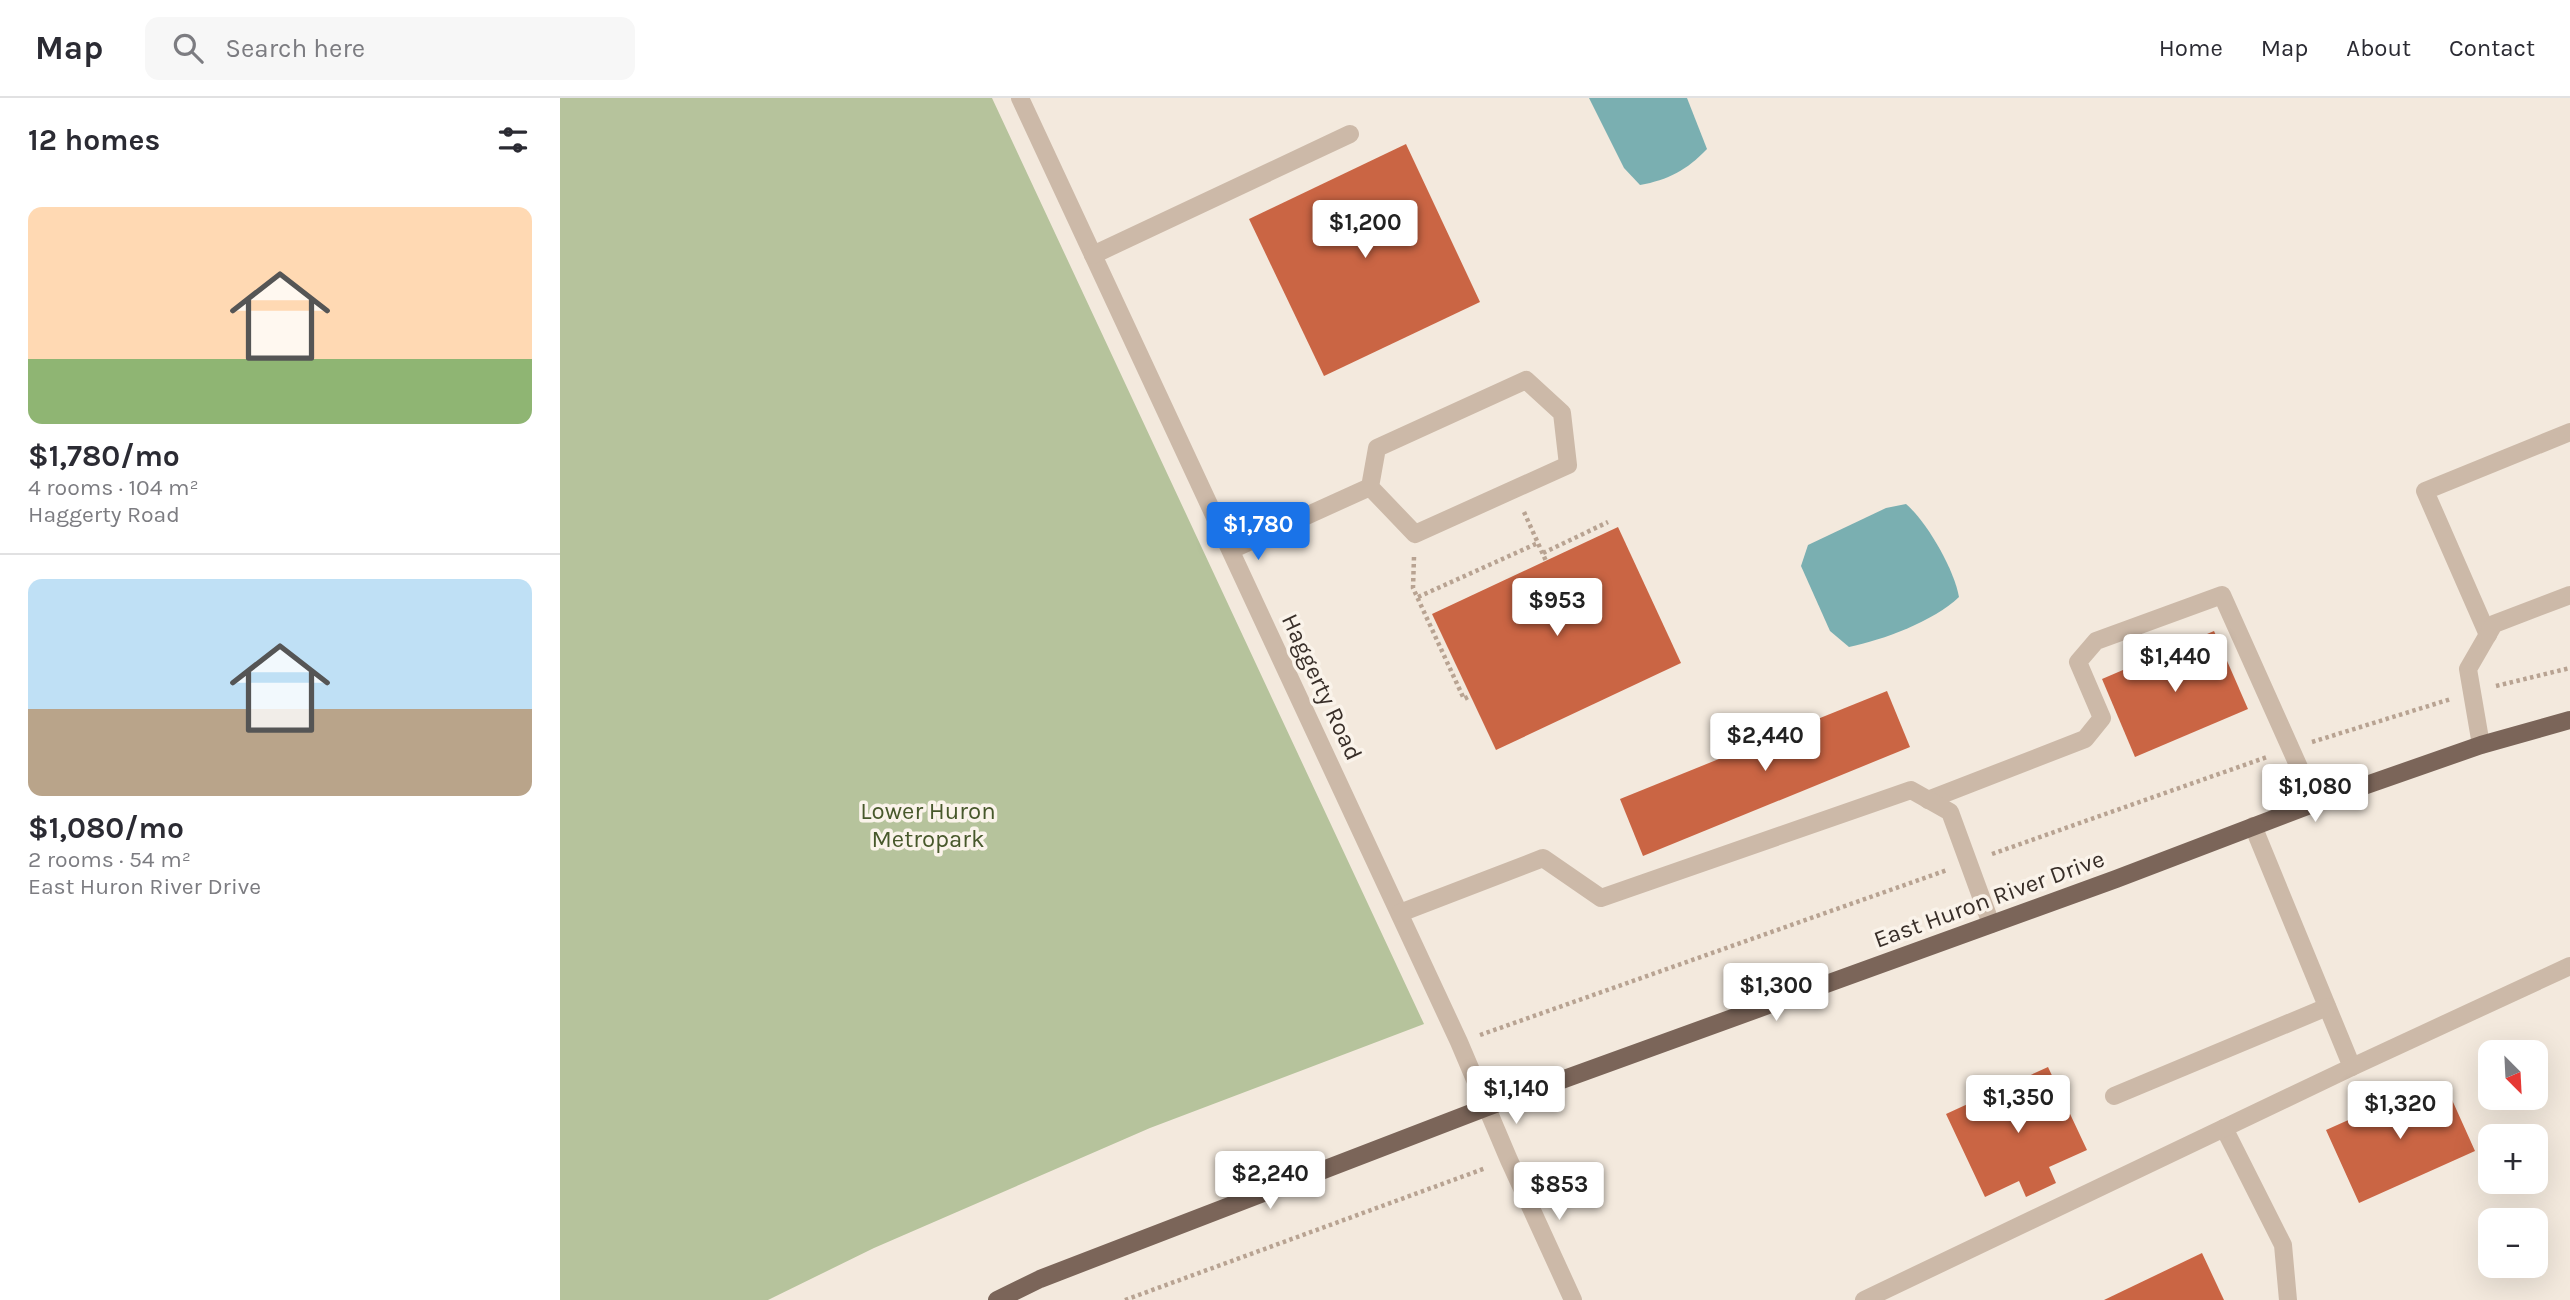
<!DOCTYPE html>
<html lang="en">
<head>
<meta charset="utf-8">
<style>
	:root { --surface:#fff; --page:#f7f7f7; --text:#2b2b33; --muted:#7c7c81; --line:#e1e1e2; --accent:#1a73e8 }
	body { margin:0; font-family:Karla,sans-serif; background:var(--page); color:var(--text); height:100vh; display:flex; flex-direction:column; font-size:26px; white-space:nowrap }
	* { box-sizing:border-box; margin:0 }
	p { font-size:23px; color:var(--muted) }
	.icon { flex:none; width:38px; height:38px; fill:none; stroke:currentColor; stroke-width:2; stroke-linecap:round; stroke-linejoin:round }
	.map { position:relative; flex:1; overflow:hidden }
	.details { display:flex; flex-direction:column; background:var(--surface); width:560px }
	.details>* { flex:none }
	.needle { width:46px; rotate:156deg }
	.tools { position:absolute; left:1918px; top:942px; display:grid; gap:14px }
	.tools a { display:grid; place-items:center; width:70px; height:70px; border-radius:14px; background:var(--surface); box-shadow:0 7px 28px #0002; font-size:35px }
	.price { position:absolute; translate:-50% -60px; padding:0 16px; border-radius:7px; background:#fff; color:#222; font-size:23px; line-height:46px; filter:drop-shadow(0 2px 4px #0008) }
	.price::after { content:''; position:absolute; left:50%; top:42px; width:21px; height:16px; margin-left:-10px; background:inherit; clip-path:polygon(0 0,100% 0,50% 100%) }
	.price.on { background:var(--accent); color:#fff }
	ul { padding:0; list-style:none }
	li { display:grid; align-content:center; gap:14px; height:371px; padding:0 28px }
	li+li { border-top:2px solid var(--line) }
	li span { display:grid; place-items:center; height:217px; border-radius:14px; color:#555 }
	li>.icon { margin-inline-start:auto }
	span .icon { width:126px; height:126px; fill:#fffc; stroke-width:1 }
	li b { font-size:30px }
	h2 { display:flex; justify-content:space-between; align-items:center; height:84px; padding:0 28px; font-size:30px }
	header { display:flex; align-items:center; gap:42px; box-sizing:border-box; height:98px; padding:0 35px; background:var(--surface); border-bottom:2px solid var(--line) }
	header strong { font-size:33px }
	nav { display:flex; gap:38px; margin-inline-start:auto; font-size:24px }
	.search { width:490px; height:63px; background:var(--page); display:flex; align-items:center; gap:18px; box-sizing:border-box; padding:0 24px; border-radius:14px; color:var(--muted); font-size:26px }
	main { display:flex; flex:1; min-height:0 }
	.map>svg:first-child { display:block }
	.green { fill:#b6c39c }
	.water { fill:#7aafb1 }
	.building { fill:#ca6544 }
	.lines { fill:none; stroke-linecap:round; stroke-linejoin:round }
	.path { stroke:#b8a392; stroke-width:4.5; stroke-dasharray:3.5 3.5; stroke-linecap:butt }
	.minor { stroke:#ccb9a8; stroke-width:18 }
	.major { stroke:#7b6559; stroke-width:18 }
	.labels { text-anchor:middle; stroke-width:7; stroke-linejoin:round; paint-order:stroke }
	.street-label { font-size:24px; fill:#382e28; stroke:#faf3ea }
	.park-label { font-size:24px; fill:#47582b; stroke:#faf3ea }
</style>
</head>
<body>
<header>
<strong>Map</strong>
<div class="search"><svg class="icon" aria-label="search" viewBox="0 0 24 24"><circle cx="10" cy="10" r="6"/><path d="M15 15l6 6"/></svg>Search here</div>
<nav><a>Home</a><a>Map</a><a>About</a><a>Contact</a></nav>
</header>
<main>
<section class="details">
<h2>12 homes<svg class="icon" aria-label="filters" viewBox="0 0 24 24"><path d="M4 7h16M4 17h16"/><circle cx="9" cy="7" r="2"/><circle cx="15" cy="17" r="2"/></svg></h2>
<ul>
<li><span style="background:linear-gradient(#ffd9b3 70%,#8fb573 0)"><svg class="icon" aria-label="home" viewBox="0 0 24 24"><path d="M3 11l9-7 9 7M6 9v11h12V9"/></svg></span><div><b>$1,780/mo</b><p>4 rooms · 104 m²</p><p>Haggerty Road</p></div></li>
<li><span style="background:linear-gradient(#bfe0f5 60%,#b9a48a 0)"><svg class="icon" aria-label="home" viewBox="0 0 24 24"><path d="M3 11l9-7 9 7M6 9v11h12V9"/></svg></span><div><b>$1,080/mo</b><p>2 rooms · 54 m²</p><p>East Huron River Drive</p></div></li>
</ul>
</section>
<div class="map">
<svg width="2010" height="1202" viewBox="0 0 2010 1202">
	<rect width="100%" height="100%" fill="#f3e9dd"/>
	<!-- green -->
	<path class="green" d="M0,0H432L864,926L590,1030L314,1150L208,1202H0Z"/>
	<!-- water -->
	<g class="water">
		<path d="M1029,0H1127L1147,51C1127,72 1108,82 1080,87L1064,70Z"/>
		<path d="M1346,406C1367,424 1394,471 1399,499C1374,523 1323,542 1289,549L1270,533L1241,468L1248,447L1326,410Z"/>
	</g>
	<!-- building -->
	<g class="building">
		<path d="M846,46L920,204L764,278L689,121Z"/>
		<path d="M1058,429L1121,565L936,652L872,516Z"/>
		<path d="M1654,533L1688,611L1575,659L1542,581Z"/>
		<path d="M1327,593L1350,649L1083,758L1060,701Z"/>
		<path d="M1488,969L1527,1052L1489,1069L1496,1085L1466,1099L1459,1083L1425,1099L1386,1016Z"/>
		<path d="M1884,984L1915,1053L1799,1105L1766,1032L1860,990L1861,994Z"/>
		<path d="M1642,1155L1664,1202H1544Z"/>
	</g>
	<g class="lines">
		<!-- path -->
		<g class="path">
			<path d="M964,414L986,463"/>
			<path d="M983,455L1048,424"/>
			<path d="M854,459L853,490L904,601L910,598"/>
			<path d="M858,499L978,445"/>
			<path d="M1936,588L2010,570"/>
			<path d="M1752,644L1891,601"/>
			<path d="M1432,756L1707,659"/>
			<path d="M920,937L1387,772"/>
			<path d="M565,1202L926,1070"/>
		</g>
		<!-- minor -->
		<g class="minor">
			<path d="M460,0L899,944L949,1062L1013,1202"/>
			<path d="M533,157L790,36"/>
			<path d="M671,452L810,389L817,350L966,282L1002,315L1008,367L855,436L810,389"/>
			<path d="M1928,537L1865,393L2010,334"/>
			<path d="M1921,647L1908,571L1934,526L2010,497"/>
			<path d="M1368,702L1525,641L1542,620L1518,564L1536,543L1662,497L1755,705"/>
			<path d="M1693,728L1792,969"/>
			<path d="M840,815L983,760L1041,800L1351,692L1390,714L1431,826"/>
			<path d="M1554,998L1767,909"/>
			<path d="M1664,1030L1723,1147L1728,1202"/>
			<path d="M1304,1202L1792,969L2010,868"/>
		</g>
		<!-- major -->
		<path class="major" d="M437,1202L480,1181L927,1009L1556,781L1755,705L1921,647L2010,622"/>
	</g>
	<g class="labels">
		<!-- street labels -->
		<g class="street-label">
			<text transform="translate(762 589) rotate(65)" y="8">Haggerty Road</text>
			<text transform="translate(1429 801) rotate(-20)" y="8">East Huron River Drive</text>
		</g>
		<!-- park labels -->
		<g class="park-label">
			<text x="368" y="721">Lower Huron<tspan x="368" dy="28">Metropark</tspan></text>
		</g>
	</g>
</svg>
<div class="tools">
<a><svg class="needle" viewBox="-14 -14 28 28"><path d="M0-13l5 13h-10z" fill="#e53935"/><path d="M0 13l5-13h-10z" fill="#7c7c81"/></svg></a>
<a>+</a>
<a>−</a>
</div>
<b class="price" style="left:805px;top:162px">$1,200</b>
<b class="price on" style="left:698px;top:464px">$1,780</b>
<b class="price" style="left:997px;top:540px">$953</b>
<b class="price" style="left:1615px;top:596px">$1,440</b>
<b class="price" style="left:1205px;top:675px">$2,440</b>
<b class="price" style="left:1755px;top:726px">$1,080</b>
<b class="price" style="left:1216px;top:925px">$1,300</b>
<b class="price" style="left:956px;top:1028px">$1,140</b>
<b class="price" style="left:1458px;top:1037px">$1,350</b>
<b class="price" style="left:1840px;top:1043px">$1,320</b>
<b class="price" style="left:710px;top:1113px">$2,240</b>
<b class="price" style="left:999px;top:1124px">$853</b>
</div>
</main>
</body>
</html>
